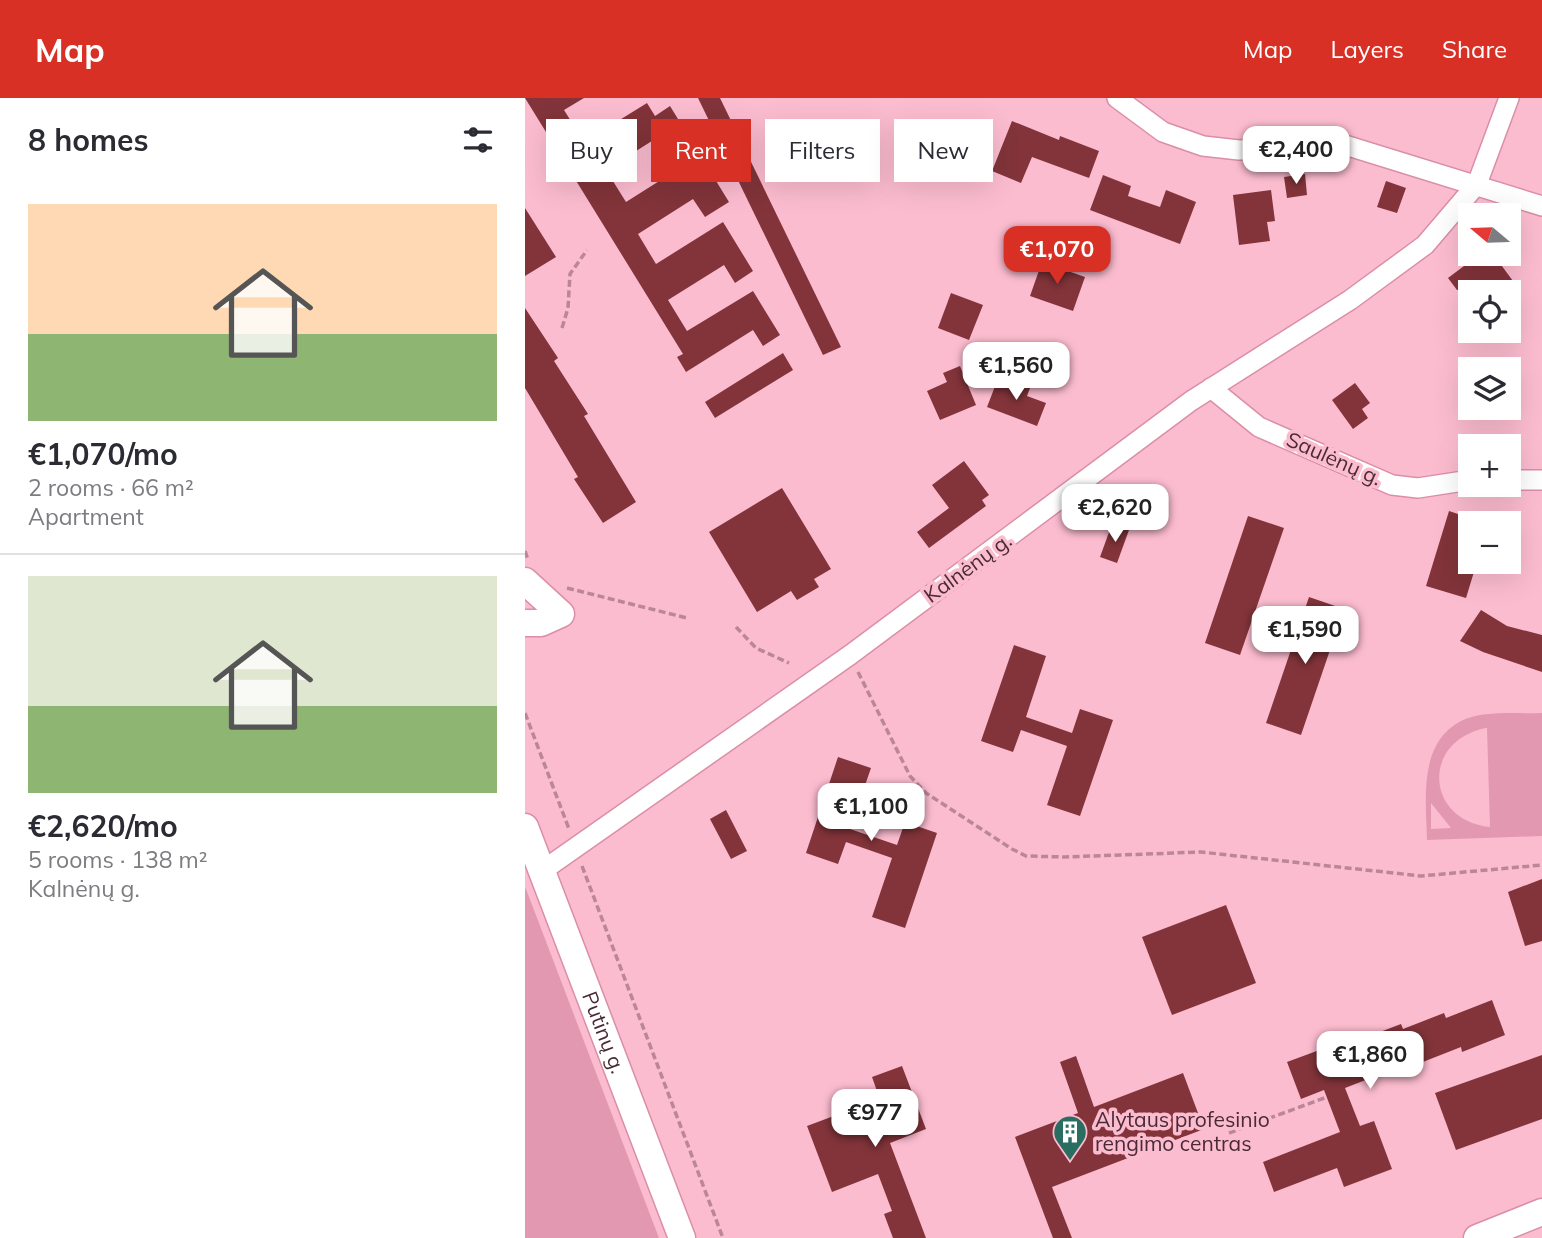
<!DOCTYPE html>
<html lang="en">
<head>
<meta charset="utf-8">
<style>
	:root { --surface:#fff; --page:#f7f7f7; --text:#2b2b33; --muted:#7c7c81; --line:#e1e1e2; --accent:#d93025 }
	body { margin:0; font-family:Mulish,sans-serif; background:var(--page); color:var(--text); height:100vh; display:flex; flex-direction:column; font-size:26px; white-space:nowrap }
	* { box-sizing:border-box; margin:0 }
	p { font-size:23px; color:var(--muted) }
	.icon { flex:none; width:38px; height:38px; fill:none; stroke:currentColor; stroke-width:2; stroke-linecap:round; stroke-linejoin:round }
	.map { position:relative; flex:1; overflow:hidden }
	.details { display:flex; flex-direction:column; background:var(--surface); width:525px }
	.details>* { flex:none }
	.hud { position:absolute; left:21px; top:21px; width:665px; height:63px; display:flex; gap:14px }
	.needle { width:46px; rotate:289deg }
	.tools { position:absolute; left:933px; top:105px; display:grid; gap:14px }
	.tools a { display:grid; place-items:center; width:63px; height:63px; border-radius:0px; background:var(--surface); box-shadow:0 7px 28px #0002; font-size:35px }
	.price { position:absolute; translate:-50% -60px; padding:0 16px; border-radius:14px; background:#fff; color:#222; font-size:23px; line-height:46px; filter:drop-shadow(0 2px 4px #0008) }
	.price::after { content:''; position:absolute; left:50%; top:42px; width:21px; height:16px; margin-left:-10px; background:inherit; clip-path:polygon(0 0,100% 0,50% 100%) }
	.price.selected { background:var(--accent); color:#fff }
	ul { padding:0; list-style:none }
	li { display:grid; align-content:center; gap:14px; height:371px; padding:0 28px }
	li+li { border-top:2px solid var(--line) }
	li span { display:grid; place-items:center; height:217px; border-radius:0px; color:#555 }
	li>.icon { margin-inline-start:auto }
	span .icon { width:126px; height:126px; fill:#fffc; stroke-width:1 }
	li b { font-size:30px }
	h2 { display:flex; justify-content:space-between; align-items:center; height:84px; padding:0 28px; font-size:30px }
	.tag { padding:0 24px; border-radius:0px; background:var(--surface); box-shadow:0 7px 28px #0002; font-size:24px; line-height:63px }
	.tag.selected { background:var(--accent); color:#fff }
	header { display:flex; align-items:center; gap:42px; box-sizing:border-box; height:98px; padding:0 35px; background:var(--accent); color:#fff }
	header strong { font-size:33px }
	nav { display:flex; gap:38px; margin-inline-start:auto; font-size:24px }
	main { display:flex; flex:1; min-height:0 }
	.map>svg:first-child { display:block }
	.green { fill:#e398b1; fill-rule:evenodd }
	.building { fill:#82343a; fill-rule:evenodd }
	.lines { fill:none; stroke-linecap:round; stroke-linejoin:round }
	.street-casing { stroke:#da8ea8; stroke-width:22 }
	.secondary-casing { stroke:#da8ea8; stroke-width:29 }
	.path { stroke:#bb8797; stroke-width:3.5; stroke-dasharray:7 3.5; stroke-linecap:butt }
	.street { stroke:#fff; stroke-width:19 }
	.secondary { stroke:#fff; stroke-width:26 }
	.labels { text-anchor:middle; stroke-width:7; stroke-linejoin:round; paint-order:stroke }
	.street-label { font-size:21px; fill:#4a2b35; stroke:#fcbcd0 }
	.poi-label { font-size:21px; fill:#4a2b35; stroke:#fcbcd0; text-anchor:start }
</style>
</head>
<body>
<header>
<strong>Map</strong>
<nav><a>Map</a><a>Layers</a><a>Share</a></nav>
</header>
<main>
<section class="details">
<h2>8 homes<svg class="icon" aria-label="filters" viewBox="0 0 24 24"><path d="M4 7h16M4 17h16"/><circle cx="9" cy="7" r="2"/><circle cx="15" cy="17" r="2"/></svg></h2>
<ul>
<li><span style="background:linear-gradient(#ffd9b3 60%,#8fb573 0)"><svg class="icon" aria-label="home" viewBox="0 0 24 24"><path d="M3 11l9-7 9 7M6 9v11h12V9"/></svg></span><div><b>€1,070/mo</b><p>2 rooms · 66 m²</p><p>Apartment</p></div></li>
<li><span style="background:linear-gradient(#dfe7d0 60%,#8fb573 0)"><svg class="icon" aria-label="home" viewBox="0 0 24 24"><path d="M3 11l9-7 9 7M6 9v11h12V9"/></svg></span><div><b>€2,620/mo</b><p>5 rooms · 138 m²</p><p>Kalnėnų g.</p></div></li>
</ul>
</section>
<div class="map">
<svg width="1017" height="1140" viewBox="0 0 1017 1140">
	<rect width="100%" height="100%" fill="#fcbcd0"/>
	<!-- green -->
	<g class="green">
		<path d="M1017,615V738L902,742C901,702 893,645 936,623C958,612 993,616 1017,615ZM961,630H962L965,729C900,722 896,643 961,630ZM906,705L926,730L906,731Z"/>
		<path d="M0,790L1,791L134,1140H0Z"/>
	</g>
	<!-- building -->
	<g class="building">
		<path d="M0,0H59L39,12L59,44L122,5L130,18L145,8L204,104L180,119L168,101L113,136L131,166L198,124L228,173L210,185L199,167L143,202L162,233L228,193L255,237L238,248L228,232L161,274L152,259L158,256ZM138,36L158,68L101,104L81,72Z"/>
		<path d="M173,0H195L316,249L298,257Z"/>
		<path d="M487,23L534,42L535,38L574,53L564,80L507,59L496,85L467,73Z"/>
		<path d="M780,76L782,97L762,100L759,79Z"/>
		<path d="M578,77L606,88L603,98L635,109L641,92L671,104L655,146L565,112Z"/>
		<path d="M861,83L881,90L872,115L852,109Z"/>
		<path d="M746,92L750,123L742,124L745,143L714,147L708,97Z"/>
		<path d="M0,110L31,159L0,178Z"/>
		<path d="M955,156H968L988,183L973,194L932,192L923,180Z"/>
		<path d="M517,164L560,179L548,213L505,198Z"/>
		<path d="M426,195L458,207L444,242L413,230Z"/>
		<path d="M0,210L33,260L29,263L63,316L59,318L111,404L78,425L49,381L53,379L0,290Z"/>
		<path d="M258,255L268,272L190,320L180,304Z"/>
		<path d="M435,268L451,307L415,322L402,293L422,284L418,275Z"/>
		<path d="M474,278L505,290L502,298L521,305L512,328L462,309Z"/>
		<path d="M830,285L845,305L837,311L843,320L828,331L807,302Z"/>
		<path d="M439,363L464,397L457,402L461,408L404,450L392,434L424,410L407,387Z"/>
		<path d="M257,390L306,471L289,481L294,489L272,502L266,493L232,514L184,434Z"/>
		<path d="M924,413L945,420V464H952L941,500L901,488Z"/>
		<path d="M723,418L759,430L715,557L680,545Z"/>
		<path d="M587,426L604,432L592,465L575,459Z"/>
		<path d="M784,499L819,511L776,637L741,625Z"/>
		<path d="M956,512L982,528L1017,537V574L958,554L935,543Z"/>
		<path d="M489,547L521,558L501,619L547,635L555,611L588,622L555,718L522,707L542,648L496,632L488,654L456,643Z"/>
		<path d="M313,659L346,670L325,731L372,747L380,724L412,735L380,830L347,819L367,760L321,744L313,766L281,755Z"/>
		<path d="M201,712L222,753L206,761L185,721Z"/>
		<path d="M1017,781V843L1000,848L983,794Z"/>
		<path d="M701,807L731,885L647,917L617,839Z"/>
		<path d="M967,902L980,937L937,954L936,949L880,971L879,967L820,990L835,1028L849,1023L867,1071L819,1089L812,1070L749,1094L738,1064L815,1034L799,992L776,1001L762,964L816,944L818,948L876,926L878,931L919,915L921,920Z"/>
		<path d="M1017,957V1021L931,1052L910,995Z"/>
		<path d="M551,958L569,1009L658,975L679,1031L527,1089L547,1140H528L490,1039L553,1015L535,964Z"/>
		<path d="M377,968L401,1031L365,1045L401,1140H368L359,1116L367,1113L353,1076L307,1094L282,1028L314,1016L317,1025L358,1010L347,979Z"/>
	</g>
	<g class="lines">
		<!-- street casing -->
		<g class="street-casing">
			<g id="street">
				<path d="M592,0L638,34L678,48L714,52L820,47L1017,108"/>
				<path d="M686,290L734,329L867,387L893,390L945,382"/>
				<path d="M984,382H1017"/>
				<path d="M17,773L325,557L666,303L825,202L900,147L952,86L984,0"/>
			</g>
		</g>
		<!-- secondary casing -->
		<g class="secondary-casing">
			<g id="secondary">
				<path d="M0,483L36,516L16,525H0"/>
				<path id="s1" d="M0,729L157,1140"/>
				<path d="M952,1140L1017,1114"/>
			</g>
		</g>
		<!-- path -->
		<g class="path">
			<path d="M37,230L43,210L45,176L62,152"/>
			<path d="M0,453L3,462"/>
			<path d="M42,490L162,520"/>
			<path d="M211,529L231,550L264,565"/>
			<path d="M333,574L385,678L401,695L487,751L501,758L540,759L676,754L896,778L1017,767"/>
			<path d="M0,615L44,731"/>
			<path d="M57,768L198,1140"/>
			<path d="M704,1035L802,999"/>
		</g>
		<!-- street -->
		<use href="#street" class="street"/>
		<!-- secondary -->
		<use href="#secondary" class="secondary"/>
	</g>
	<!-- icons -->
	<defs>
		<g id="building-pin" transform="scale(1.75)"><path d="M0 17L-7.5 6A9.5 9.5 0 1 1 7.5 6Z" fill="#2a6e61" stroke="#fcbcd0"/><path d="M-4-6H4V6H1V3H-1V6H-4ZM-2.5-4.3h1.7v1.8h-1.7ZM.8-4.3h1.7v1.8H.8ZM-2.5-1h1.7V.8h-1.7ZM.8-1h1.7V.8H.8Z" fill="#fff"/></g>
	</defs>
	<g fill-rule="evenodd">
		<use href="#building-pin" x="545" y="1034"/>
	</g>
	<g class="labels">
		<!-- street labels -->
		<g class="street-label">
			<text transform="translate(809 361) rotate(24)" y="7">Saulėnų g.</text>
			<text transform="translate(443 470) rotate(-36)" y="7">Kalnėnų g.</text>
			<text dy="7" stroke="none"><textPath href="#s1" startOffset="220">Putinų g.</textPath></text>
		</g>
		<!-- poi labels -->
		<g class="poi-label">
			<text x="570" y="1029">Alytaus profesinio<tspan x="570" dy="24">rengimo centras</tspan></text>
		</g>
	</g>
</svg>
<div class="tools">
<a><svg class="needle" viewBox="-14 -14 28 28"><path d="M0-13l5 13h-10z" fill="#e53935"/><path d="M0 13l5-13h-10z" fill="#7c7c81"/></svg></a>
<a><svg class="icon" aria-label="locate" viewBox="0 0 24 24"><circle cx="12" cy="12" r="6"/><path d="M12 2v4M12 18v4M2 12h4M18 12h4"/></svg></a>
<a><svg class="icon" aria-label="layers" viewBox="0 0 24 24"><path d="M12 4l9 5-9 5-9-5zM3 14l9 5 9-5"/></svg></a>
<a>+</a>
<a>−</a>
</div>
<b class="price" style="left:771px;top:88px">€2,400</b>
<b class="price selected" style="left:532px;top:188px">€1,070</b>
<b class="price" style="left:491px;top:304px">€1,560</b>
<b class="price" style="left:590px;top:446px">€2,620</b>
<b class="price" style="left:780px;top:568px">€1,590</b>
<b class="price" style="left:346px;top:745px">€1,100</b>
<b class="price" style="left:845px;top:993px">€1,860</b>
<b class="price" style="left:350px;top:1051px">€977</b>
<div class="hud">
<a class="tag">Buy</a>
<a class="tag selected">Rent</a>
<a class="tag">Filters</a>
<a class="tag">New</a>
</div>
</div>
</main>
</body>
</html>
